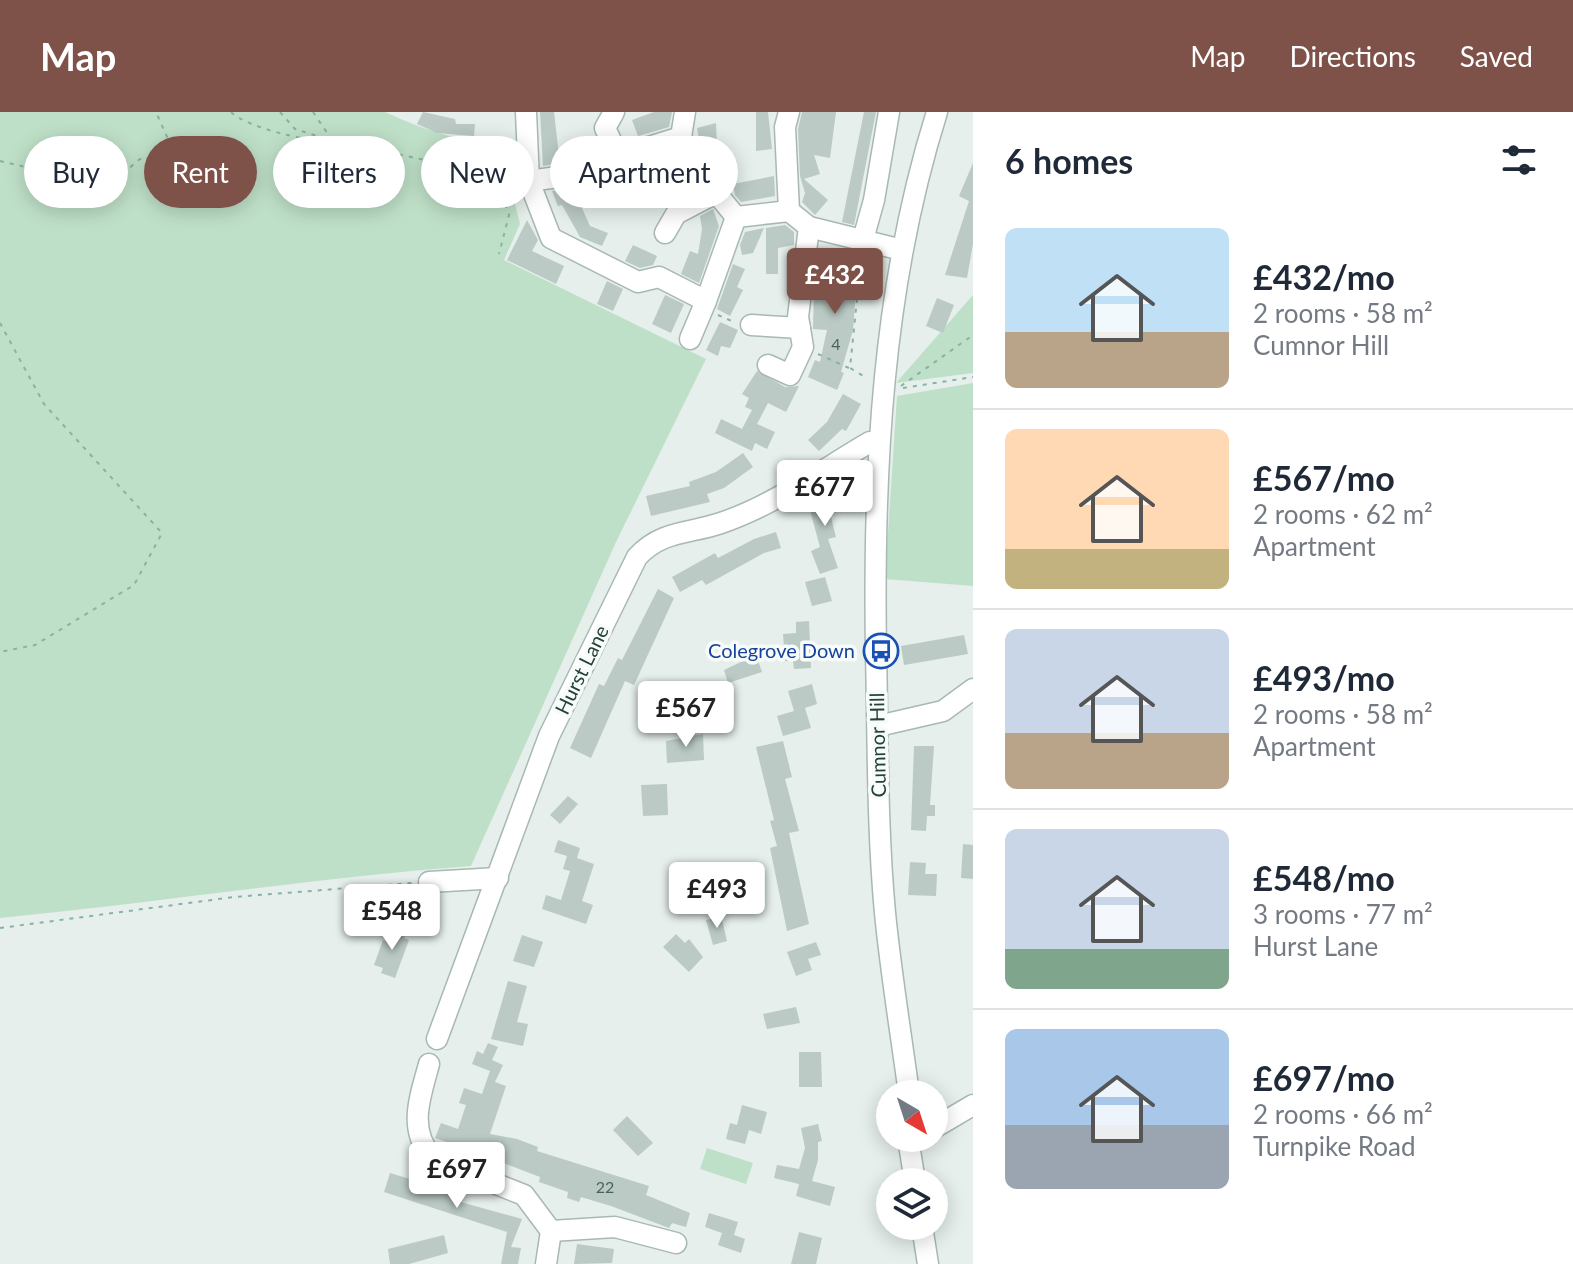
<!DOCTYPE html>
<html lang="en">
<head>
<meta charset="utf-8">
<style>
	:root { --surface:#fff; --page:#f6f6f7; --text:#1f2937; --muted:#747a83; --line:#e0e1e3; --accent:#7f5249 }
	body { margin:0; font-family:Lato,sans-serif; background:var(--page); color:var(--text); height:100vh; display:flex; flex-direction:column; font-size:30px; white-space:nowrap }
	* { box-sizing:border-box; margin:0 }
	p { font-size:26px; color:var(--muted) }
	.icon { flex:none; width:44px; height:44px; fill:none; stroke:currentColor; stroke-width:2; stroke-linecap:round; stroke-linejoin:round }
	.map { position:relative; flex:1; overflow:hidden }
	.sheet { display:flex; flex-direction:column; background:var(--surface); width:600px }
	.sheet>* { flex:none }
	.guide { position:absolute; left:24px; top:24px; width:760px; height:72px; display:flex; gap:16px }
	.needle { width:52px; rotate:141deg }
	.controls { position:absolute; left:876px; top:968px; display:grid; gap:16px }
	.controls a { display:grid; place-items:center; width:72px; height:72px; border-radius:50%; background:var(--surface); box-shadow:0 4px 20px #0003; font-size:40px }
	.price { position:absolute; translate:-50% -68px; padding:0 18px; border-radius:8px; background:#fff; color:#222; font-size:26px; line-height:52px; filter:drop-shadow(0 2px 4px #0008) }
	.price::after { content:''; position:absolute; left:50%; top:48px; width:24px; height:18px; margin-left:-12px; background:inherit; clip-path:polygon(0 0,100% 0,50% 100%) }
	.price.active { background:var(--accent); color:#fff }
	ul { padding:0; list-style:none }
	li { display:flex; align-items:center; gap:24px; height:200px; padding:0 32px }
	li+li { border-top:2px solid var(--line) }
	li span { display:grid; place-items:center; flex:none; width:224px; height:160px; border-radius:12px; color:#555 }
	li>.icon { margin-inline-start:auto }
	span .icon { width:96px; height:96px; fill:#fffc; stroke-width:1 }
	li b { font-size:34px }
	h2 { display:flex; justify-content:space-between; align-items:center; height:96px; padding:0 32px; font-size:34px }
	.tag { padding:0 28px; border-radius:36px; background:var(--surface); box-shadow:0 4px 20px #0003; font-size:28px; line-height:72px }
	.tag.active { background:var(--accent); color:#fff }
	header { display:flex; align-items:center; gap:48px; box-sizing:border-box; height:112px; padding:0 40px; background:var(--accent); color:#fff }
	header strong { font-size:38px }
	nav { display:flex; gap:44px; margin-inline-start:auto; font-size:28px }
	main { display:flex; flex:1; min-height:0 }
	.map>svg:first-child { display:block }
	.green { fill:#bfe0c8 }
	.building { fill:#bbcac4 }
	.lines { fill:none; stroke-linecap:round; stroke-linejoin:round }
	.minor-casing { stroke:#a8b8b2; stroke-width:23 }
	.path { stroke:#86b3a5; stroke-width:2; stroke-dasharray:4 6; stroke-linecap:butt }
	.minor { stroke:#fff; stroke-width:20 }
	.labels { text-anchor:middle; stroke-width:7; stroke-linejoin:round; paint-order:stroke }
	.number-label { font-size:16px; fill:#4a645c }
	.transit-label { font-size:20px; fill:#164399; stroke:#f7fbf9; text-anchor:end }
	.street-label { font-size:20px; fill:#24423a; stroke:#f7fbf9 }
</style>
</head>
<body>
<header>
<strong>Map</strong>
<nav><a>Map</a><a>Directions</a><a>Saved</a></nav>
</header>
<main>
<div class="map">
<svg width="973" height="1152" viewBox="0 0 973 1152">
	<rect width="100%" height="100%" fill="#e6efeb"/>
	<!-- green -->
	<g class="green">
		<path d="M0,0H385C430,21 470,32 519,35L511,76L520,112L504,148L706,247L616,430L471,754C313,766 157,791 0,806Z"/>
		<path d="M973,183V261L896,271Z"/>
		<path d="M973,271V474L885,467L897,284Z"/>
		<path d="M707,1036L753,1051L746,1072L700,1057Z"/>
	</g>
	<!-- building -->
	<g class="building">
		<path d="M423,0L455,7L456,12H475L474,24L437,21L417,12Z"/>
		<path d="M540,0H554L559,44L588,31L594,45L543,54Z"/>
		<path d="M654,0H672L669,15L638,24L632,8Z"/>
		<path d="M756,0H768L772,37L756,39Z"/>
		<path d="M802,0H836L830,46L814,43L820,62L804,67L828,88L815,103L802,90L805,81L800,64L798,17Z"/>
		<path d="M864,0H876L854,113L842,110Z"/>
		<path d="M716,11L717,34L726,54L717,61L700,34L697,16Z"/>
		<path d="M675,41L695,77L679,86L660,45Z"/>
		<path d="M973,51V132L967,166L945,163L969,89L959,84Z"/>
		<path d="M636,54L643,69L608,86L602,71Z"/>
		<path d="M774,64L775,84L741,90L735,83L733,72Z"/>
		<path d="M573,76L590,114L608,121L602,134L580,125L562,93L558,94L552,79Z"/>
		<path d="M713,97L719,114L699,171L681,162L690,139L698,142L702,117L700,104Z"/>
		<path d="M527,108L538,128L532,139L564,154L556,172L507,148Z"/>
		<path d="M785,113L794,120V133L778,136V162H766V116Z"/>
		<path d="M764,116L753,141L742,143L740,133L745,120Z"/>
		<path d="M633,133L657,144L653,153L640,156L625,149Z"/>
		<path d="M842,137L858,143L857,164L853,218L841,260L844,261L837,278L808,265L815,248L820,250L827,218L813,217L814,178L835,177L836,153H817L819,139Z"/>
		<path d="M733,152L745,157L737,175L743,178L730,204L717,197Z"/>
		<path d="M607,169L623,177L613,199L597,192Z"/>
		<path d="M665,183L684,192L671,221L652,212Z"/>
		<path d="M937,186L954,193L943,221L926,214Z"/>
		<path d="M720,210L738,218L730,236L721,234L718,244L706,238Z"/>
		<path d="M757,259L785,275L799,274L786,300L768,291L757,312L775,320L767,337L755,331L752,339L715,321L721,307L742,317L752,298L745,295L749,286L742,282Z"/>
		<path d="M843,282L861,292L846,319L842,317L819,339L808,328L827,310Z"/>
		<path d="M743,341L753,355L724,376L707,382L710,390L651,404L646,384L690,374L689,370L716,360Z"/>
		<path d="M839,379L844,398L830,401L836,425L828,427L838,456L820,462L811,439L820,435L807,387Z"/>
		<path d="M776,420L781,436L764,441L706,473L702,468L680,480L672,465L715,441L718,446L754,427Z"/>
		<path d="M825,465L832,489L812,494L805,470Z"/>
		<path d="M658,477L674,486L634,573L625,569L591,646L570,636L599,572L604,574L618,546L622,548Z"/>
		<path d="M809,509L811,556L794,557L793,549H785L783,522L796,521V510Z"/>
		<path d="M964,523L968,542L904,553L901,534Z"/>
		<path d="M756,543L762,560L728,571L724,558Z"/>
		<path d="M812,572L817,592L805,596L811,616L783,624L777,604L794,599L788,579Z"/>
		<path d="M703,622L704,648L667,651L666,629Z"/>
		<path d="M783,629L792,665L785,667L799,719L789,721L809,812L787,819L770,736L777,734L770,709L774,708L756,635Z"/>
		<path d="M914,634H934L930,693H935V704H927L926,719L911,718Z"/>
		<path d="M667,672L668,703L643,704L641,673Z"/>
		<path d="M568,684L578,692L560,712L550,703Z"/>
		<path d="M558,728L580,736L577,746L594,752L582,789L593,793L586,812L542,797L546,783L561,788L570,759L563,757L567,744L554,740Z"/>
		<path d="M963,732L973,733V767L961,766Z"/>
		<path d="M910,750L926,751L925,762H937L936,784L908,783Z"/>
		<path d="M721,804L727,829L713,833L706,808Z"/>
		<path d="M395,813L407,817L404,826L409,828L395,866L381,861L383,856L374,853L383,828L388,830Z"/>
		<path d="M676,822L685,831L689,827L703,845L689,860L663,835Z"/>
		<path d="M522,823L543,830L534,855L513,849Z"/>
		<path d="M816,830L821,843L808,847L812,858L796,864L787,840Z"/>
		<path d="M508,869L527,874L517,910L528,912L523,934L491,927Z"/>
		<path d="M796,895L800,911L767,917L763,902Z"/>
		<path d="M488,931L498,935L492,948L503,953L495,970L506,974L490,1022L517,1027L538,1035L537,1039L649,1074L646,1083L690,1101L686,1115L672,1111L669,1116L611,1094L581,1085L579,1090L567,1086L568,1080L539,1070L540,1065L498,1049L496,1053L466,1044L468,1037L435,1026L441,1011L458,1017L466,993L459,991L464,976L482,982L490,959L472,952L477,939L483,942Z"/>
		<path d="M799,940H821L822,975H799Z"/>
		<path d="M742,993L767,1000L761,1022L749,1018L745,1032L726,1027L730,1011L737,1013Z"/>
		<path d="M627,1004L653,1031L638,1044L613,1018Z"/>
		<path d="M818,1012L822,1029L818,1030V1048L812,1069L835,1075L830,1094L796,1084L799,1072L774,1066L777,1053L799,1057L805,1036L801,1016Z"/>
		<path d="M390,1061L459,1082L457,1089L522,1107L511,1135L521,1136L518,1152H501L507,1120L384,1080Z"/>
		<path d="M709,1101L738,1110L734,1123L745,1127L741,1141L718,1133L722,1121L705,1115Z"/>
		<path d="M799,1120L822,1126L816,1152H791Z"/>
		<path d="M444,1123L448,1141L409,1152H390L388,1137Z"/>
		<path d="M577,1132L614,1137L612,1151L574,1152Z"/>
	</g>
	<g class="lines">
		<!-- minor casing -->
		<g class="minor-casing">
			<g id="minor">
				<path d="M526,0L529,69L551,126L638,170L659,165L706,189L736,105"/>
				<path d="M614,0L605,16L620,48"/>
				<path d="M685,0L681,25L700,61L736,105L789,99L809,115L902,138"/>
				<path d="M529,69L594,60L639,38L681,25"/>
				<path d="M789,99L785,15L789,0"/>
				<path d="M665,121L676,102L716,81"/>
				<path d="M862,131L874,88L889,0"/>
				<path d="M751,213L800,216"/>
				<path d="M690,227L706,189"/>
				<path d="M768,253L790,263L803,235L798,205L809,115"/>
				<path d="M878,614L943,599L973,577"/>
				<path d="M429,770L498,766"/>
				<path d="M437,927L549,624L637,445C662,418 689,422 721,411C774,393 822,358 870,330H879"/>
				<path d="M429,952C420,986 407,1017 433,1047L524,1083L551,1119L546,1152"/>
				<path d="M909,982C901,922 891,862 885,801C877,715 878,627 876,541C873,359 882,174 937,0"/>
				<path d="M934,1016L973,993"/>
				<path d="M908,1026L915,1070"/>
				<path d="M922,1114L928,1152"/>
				<path d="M551,1119L615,1115L676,1131"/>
			</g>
		</g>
		<!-- path -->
		<g class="path">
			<path d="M231,0C246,15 305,29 327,29"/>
			<path d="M280,0L295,17L333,29L513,66"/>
			<path d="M313,0L332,28"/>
			<path d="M0,49L108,74L140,47L176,45L156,0"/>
			<path d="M495,64L509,103L499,142"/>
			<path d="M861,147L850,256L867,266"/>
			<path d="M718,203L734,210"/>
			<path d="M0,211L44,292L162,421L134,473L35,533L0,540"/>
			<path d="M818,242L849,256"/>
			<path d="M901,274L973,223"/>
			<path d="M903,276L973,265"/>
			<path d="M0,816L234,785L412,771"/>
		</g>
		<!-- minor -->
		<use href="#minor" class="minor"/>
	</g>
	<!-- icons -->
	<defs>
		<g id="bus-ring" transform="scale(1.8)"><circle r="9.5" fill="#f7fbf9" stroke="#1a4fb4" stroke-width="1.5"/><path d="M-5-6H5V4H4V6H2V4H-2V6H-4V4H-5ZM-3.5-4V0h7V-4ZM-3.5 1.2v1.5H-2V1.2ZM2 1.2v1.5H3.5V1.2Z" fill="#1a4fb4"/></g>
	</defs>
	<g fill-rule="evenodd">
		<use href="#bus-ring" x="881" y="539"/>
	</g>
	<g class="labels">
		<!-- number labels -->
		<g class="number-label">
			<text x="836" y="238">4</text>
			<text x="605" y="1081">22</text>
		</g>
		<!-- transit labels -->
		<g class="transit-label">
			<text x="855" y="546">Colegrove Down</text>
		</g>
		<!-- street labels -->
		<g class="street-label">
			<text transform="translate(582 558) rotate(-64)" y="7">Hurst Lane</text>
			<text transform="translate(878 633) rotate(-91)" y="7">Cumnor Hill</text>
		</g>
	</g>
</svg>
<div class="controls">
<a><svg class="needle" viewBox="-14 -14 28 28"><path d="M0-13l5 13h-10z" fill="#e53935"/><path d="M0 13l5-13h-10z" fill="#747a83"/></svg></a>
<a><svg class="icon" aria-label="layers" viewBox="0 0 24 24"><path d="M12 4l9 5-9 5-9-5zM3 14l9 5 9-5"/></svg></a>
</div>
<b class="price active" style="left:835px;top:204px">£432</b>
<b class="price" style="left:825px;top:416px">£677</b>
<b class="price" style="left:686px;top:637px">£567</b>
<b class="price" style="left:717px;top:818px">£493</b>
<b class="price" style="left:392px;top:840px">£548</b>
<b class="price" style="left:457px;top:1098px">£697</b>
<div class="guide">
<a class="tag">Buy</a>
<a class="tag active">Rent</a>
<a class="tag">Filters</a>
<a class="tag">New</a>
<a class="tag">Apartment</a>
</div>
</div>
<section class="sheet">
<h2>6 homes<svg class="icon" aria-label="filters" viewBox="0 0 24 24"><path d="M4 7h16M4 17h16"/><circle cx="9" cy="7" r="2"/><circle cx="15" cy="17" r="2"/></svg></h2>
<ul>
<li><span style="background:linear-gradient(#bfe0f5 65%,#b9a48a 0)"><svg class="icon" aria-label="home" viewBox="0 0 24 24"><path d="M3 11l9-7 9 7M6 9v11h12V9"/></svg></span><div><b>£432/mo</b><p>2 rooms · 58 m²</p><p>Cumnor Hill</p></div></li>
<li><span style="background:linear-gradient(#ffd9b3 75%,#c2b280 0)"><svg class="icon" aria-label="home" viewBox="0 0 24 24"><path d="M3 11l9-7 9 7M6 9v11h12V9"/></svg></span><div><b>£567/mo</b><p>2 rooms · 62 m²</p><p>Apartment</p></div></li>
<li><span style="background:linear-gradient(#c9d6e8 65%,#b9a48a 0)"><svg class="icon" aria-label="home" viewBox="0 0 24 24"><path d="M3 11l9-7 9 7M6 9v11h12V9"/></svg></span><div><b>£493/mo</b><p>2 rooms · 58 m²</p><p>Apartment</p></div></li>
<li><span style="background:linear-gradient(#c9d6e8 75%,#7fa58c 0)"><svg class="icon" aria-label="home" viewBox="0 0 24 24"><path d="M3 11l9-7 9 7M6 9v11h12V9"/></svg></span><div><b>£548/mo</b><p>3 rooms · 77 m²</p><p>Hurst Lane</p></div></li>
<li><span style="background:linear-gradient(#a9c7e8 60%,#9aa5b1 0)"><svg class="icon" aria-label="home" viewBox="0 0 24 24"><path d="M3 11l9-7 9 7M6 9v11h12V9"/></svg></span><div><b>£697/mo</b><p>2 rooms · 66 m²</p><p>Turnpike Road</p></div></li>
</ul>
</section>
</main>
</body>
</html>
